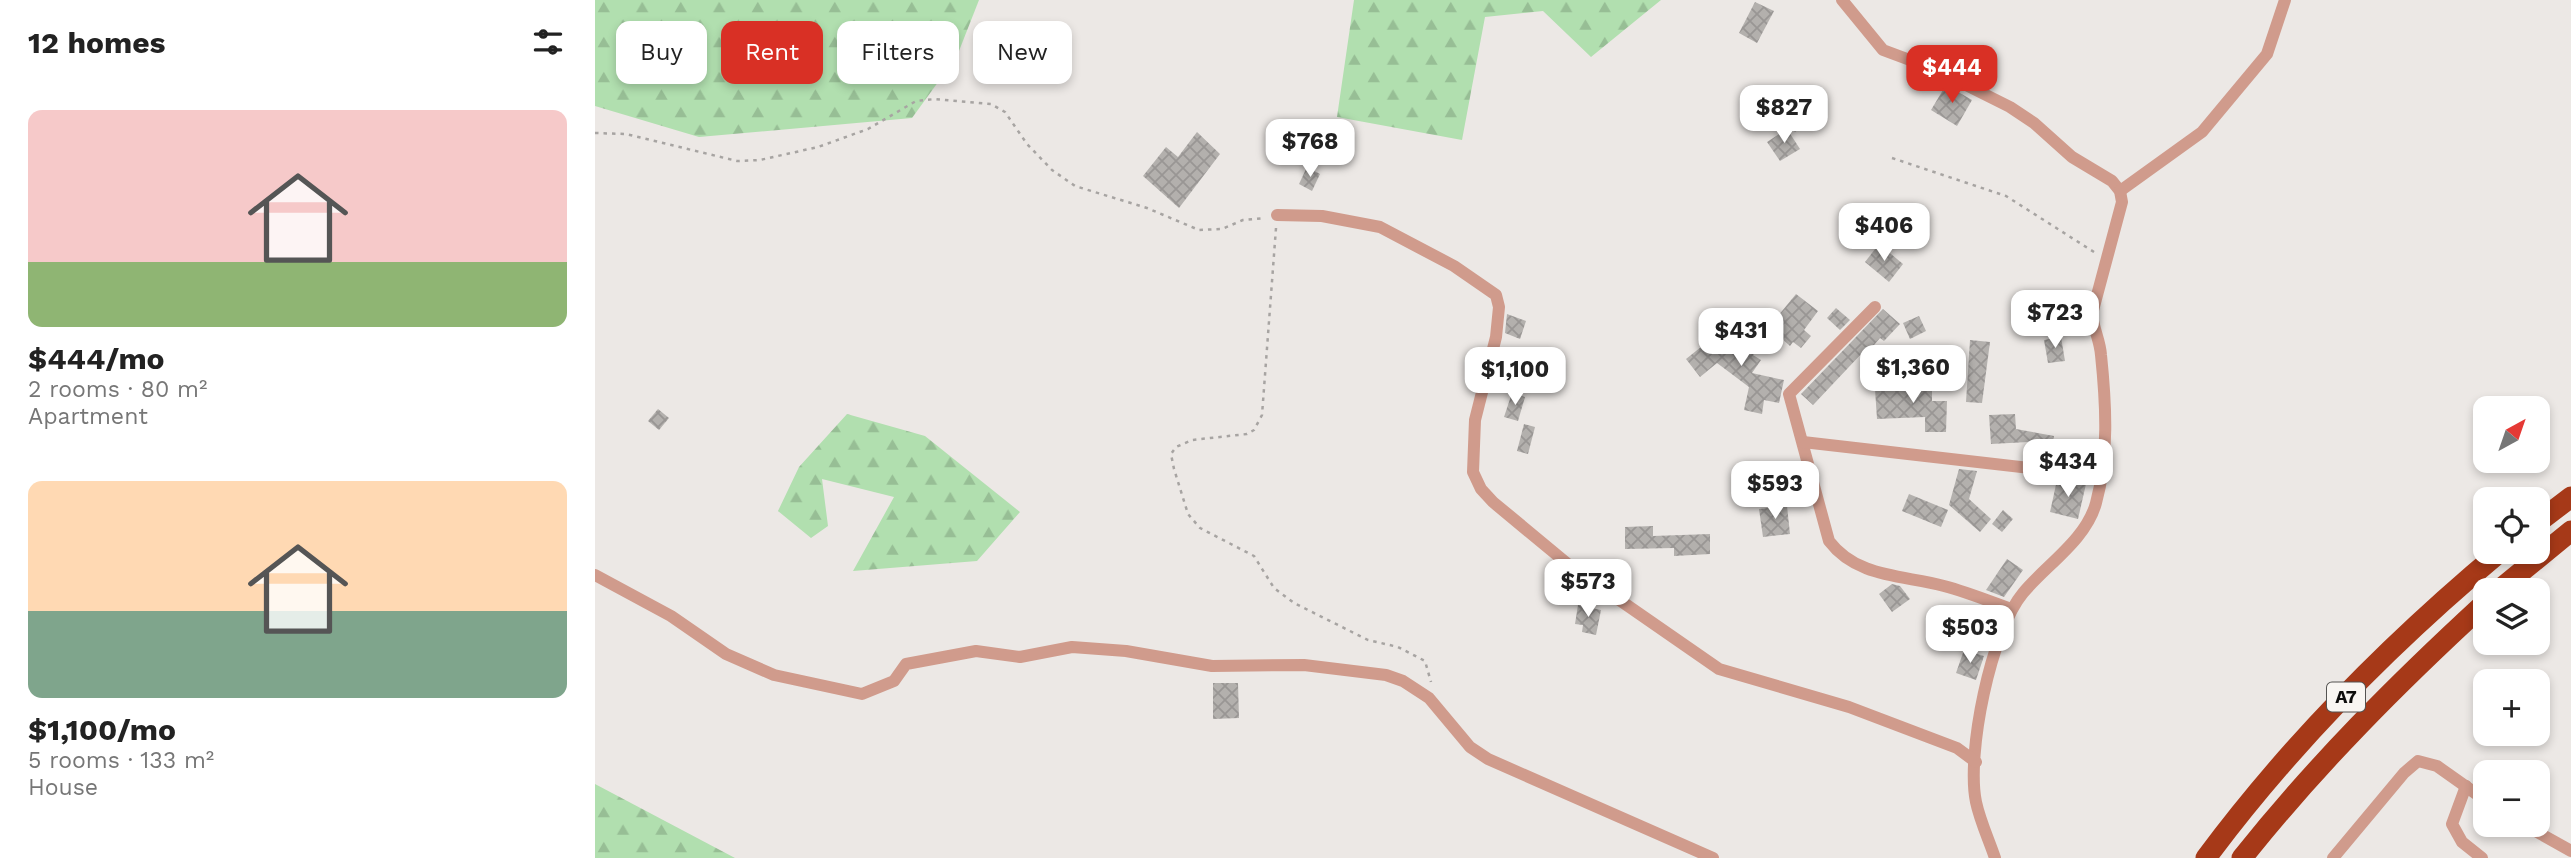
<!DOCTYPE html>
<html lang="en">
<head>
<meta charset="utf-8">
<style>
	:root { --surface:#fff; --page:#f2f2f2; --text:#222; --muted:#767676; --accent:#d93025 }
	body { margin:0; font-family:"Work Sans",sans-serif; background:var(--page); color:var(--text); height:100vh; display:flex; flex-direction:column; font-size:26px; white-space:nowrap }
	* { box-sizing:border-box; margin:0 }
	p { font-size:23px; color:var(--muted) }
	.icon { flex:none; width:38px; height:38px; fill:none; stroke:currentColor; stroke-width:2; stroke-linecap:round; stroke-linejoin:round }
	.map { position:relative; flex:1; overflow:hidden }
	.details { display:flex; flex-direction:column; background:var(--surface); width:595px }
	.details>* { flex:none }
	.top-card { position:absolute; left:21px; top:21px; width:665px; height:63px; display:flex; gap:14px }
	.needle { width:46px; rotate:40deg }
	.buttons { position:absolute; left:1878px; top:396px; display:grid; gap:14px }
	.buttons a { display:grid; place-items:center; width:77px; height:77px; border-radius:14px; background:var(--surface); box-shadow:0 4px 10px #0003; font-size:35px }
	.price { position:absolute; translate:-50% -60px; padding:0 16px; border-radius:14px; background:#fff; color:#222; font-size:23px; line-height:46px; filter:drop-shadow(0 2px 4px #0008) }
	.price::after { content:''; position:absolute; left:50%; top:42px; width:21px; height:16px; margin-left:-10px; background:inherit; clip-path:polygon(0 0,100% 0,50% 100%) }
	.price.on { background:var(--accent); color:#fff }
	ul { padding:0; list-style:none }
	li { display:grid; align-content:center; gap:14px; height:371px; padding:0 28px }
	li span { display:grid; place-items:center; height:217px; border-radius:14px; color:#555 }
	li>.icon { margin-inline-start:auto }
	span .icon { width:126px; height:126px; fill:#fffc; stroke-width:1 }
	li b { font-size:30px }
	h2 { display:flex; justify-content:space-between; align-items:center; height:84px; padding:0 28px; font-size:30px }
	.tag { padding:0 24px; border-radius:14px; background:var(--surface); box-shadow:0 4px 10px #0003; font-size:24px; line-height:63px }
	.tag.on { background:var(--accent); color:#fff }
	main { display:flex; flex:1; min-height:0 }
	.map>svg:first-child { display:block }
	.forest { fill:url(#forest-firs) }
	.building { fill:url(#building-cross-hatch) }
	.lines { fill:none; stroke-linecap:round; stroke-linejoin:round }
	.path { stroke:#a7a4a2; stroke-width:2.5; stroke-dasharray:3.5 5; stroke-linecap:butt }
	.street { stroke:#d09b8c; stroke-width:12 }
	.highway { stroke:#a63918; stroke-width:21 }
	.labels { text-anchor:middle; stroke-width:5; stroke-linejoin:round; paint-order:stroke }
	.shield { fill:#f9f6f2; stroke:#545351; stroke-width:2 }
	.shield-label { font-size:18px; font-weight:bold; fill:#0e0d0c }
</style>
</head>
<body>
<main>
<section class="details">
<h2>12 homes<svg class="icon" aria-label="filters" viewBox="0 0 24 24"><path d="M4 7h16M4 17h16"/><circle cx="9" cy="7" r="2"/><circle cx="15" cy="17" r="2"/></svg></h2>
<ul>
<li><span style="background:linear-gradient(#f6c9c9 70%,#8fb573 0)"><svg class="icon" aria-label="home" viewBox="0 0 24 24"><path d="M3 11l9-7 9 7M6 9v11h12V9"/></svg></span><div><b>$444/mo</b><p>2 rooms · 80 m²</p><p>Apartment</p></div></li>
<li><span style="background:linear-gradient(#ffd9b3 60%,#7fa58c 0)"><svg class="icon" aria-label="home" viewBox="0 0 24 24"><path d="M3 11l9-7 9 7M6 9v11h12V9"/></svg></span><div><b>$1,100/mo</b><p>5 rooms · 133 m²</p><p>House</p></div></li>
</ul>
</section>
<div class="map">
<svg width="1976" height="858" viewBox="0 0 1976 858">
	<defs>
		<pattern id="forest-firs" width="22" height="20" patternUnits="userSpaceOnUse" patternTransform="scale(1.75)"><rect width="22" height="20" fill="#b1dfaf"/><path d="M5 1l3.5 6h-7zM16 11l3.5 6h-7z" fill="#97be95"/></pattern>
		<pattern id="building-cross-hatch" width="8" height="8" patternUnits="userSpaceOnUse" patternTransform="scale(1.75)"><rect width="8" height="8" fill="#b3b0ad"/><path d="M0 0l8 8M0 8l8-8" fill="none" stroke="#999694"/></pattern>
	</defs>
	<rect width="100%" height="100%" fill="#ece8e5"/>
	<!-- forest -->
	<g class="forest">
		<path d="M0,0H384L362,56L317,118L104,137L0,106Z"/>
		<path d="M759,0H1066L996,57L948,11L890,17L867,140L742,117Z"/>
		<path d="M252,414L330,436L425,512L382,561L258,571L299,497L227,479L233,526L216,538L183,511L204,467Z"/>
		<path d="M0,784L140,858H0Z"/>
	</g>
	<!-- building -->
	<g class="building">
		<path d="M1160,2L1179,11L1162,43L1144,33Z"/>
		<path d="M1351,85L1377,100L1362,126L1336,110Z"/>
		<path d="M1202,97L1218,119L1200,132L1184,111Z"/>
		<path d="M1192,129L1205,149L1185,161L1172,142Z"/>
		<path d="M602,132L625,154L584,208L548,176L571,147L583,157Z"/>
		<path d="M712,167L725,174L717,191L704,184Z"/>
		<path d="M1284,244L1308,264L1294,282L1270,262Z"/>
		<path d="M1201,294L1223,311L1209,330L1216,336L1206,348L1198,342L1195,346L1186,338L1182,343L1169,333Z"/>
		<path d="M1241,308L1255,320L1245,330L1232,318Z"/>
		<path d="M1288,309L1305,324L1289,341L1285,338L1273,352L1270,350L1218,405L1206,394Z"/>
		<path d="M912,314L931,321L925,339L910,333Z"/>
		<path d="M1324,316L1331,331L1315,339L1308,323Z"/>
		<path d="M1158,328L1172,339L1158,355L1166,360L1157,373L1189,380L1184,403L1169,400L1167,414L1149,410L1154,387L1122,363L1105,377L1091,359L1111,343L1116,348L1131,337L1141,349Z"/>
		<path d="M1466,337L1470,361L1453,363L1449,340Z"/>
		<path d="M1375,340L1395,342L1387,403L1371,402Z"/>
		<path d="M952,351L965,357L961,368L948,362Z"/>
		<path d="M1320,377H1337V401H1352L1351,432H1330V417L1282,419L1280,389L1320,386Z"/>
		<path d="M917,393L930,397L923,421L909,417Z"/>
		<path d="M63,409L74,418L64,430L53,421Z"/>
		<path d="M1420,414L1421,429L1459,436L1455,457L1431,452L1433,442L1396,444L1394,415Z"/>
		<path d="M929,424L940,427L933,454L922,451Z"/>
		<path d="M1364,469L1382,471L1374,499L1396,519L1385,532L1354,505Z"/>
		<path d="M1462,480L1491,484L1483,519L1455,512Z"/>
		<path d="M1314,494L1353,510L1346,527L1307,511Z"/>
		<path d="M1192,506L1195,534L1168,537L1164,509Z"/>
		<path d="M1408,510L1418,519L1407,532L1397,524Z"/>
		<path d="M1058,526V536L1115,534V554L1079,556V548L1030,549V527Z"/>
		<path d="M1412,559L1428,570L1409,597L1391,590Z"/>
		<path d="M1297,584L1305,586L1315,599L1297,612L1284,594Z"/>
		<path d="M983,605L1006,610L1001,635L987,632L988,625L980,624Z"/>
		<path d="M1369,650L1389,656L1381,680L1361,673Z"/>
		<path d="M618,683H643L644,718L618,719Z"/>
	</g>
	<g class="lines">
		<!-- path -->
		<g class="path">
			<path d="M0,133L31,134L142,161L165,160L223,147L273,129L321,101L340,99L396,104L410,112L432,144L457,170L480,186L552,208L604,230L627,229L648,220L670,218"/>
			<path d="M1297,158L1411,196L1499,252"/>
			<path d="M681,228L667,415L659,430L652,434L597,440L581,447L576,454L579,469L593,514L605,528L659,556L679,588L699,603L773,640L803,647L830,661L836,682"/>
		</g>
		<!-- street -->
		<g class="street">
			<path d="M1247,0L1288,50L1339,69L1415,107L1439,123L1477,157L1517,181L1525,191L1527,202L1497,314C1498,328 1505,340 1506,355C1511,403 1514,456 1501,503C1491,540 1451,565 1428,593C1396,631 1371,754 1381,802C1385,821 1394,840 1400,858"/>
			<path d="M1525,191L1607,132L1672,54L1690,0"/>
			<path d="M682,215L727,216L785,227L859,266L901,295L904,307L901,337L880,420L878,472L886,489L898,502L974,565L1124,669L1254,707L1362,748L1381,762"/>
			<path d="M1280,307L1194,394L1234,541C1262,578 1308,575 1349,586C1372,592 1394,601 1416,609"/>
			<path d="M1208,442L1505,476"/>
			<path d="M0,575L76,616L131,654L179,675L267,694L299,681L311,664L381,651L425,657L477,647L531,651L617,666L709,665L791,675L808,681L834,698L875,747L893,759L1118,858"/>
			<path d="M1871,786L1857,824L1867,842L1887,858"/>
			<path d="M1928,824L1976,851"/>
			<path d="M1738,858L1809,773L1823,761L1842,766L1890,800"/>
		</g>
		<!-- highway -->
		<g class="highway">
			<path d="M1942,523L1976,497"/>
			<path d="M1904,590L1976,531"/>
			<path d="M1611,858C1695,745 1797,642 1906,551"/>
			<path d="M1647,858C1721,765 1803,683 1890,603"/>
		</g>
	</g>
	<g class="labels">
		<!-- shield labels -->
		<rect class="shield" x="1732" y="682.5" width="38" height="29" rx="5"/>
		<g class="shield-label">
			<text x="1751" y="703">A7</text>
		</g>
	</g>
</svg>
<div class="buttons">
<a><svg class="needle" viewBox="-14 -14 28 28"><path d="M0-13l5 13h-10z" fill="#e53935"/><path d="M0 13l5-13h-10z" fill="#767676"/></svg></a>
<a><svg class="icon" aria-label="locate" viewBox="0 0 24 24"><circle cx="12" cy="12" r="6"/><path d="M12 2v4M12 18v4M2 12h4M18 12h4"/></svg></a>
<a><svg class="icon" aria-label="layers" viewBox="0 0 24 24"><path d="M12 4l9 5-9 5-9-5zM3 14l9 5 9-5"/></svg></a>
<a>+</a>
<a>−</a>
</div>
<b class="price on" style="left:1357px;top:105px">$444</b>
<b class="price" style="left:1189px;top:145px">$827</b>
<b class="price" style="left:715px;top:179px">$768</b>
<b class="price" style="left:1289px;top:263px">$406</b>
<b class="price" style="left:1460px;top:350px">$723</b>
<b class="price" style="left:1146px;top:368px">$431</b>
<b class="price" style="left:1318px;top:405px">$1,360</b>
<b class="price" style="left:920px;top:407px">$1,100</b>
<b class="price" style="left:1473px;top:499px">$434</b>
<b class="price" style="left:1180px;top:521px">$593</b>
<b class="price" style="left:993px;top:619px">$573</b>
<b class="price" style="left:1375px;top:665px">$503</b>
<div class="top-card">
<a class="tag">Buy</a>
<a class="tag on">Rent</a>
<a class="tag">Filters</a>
<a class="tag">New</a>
</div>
</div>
</main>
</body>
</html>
